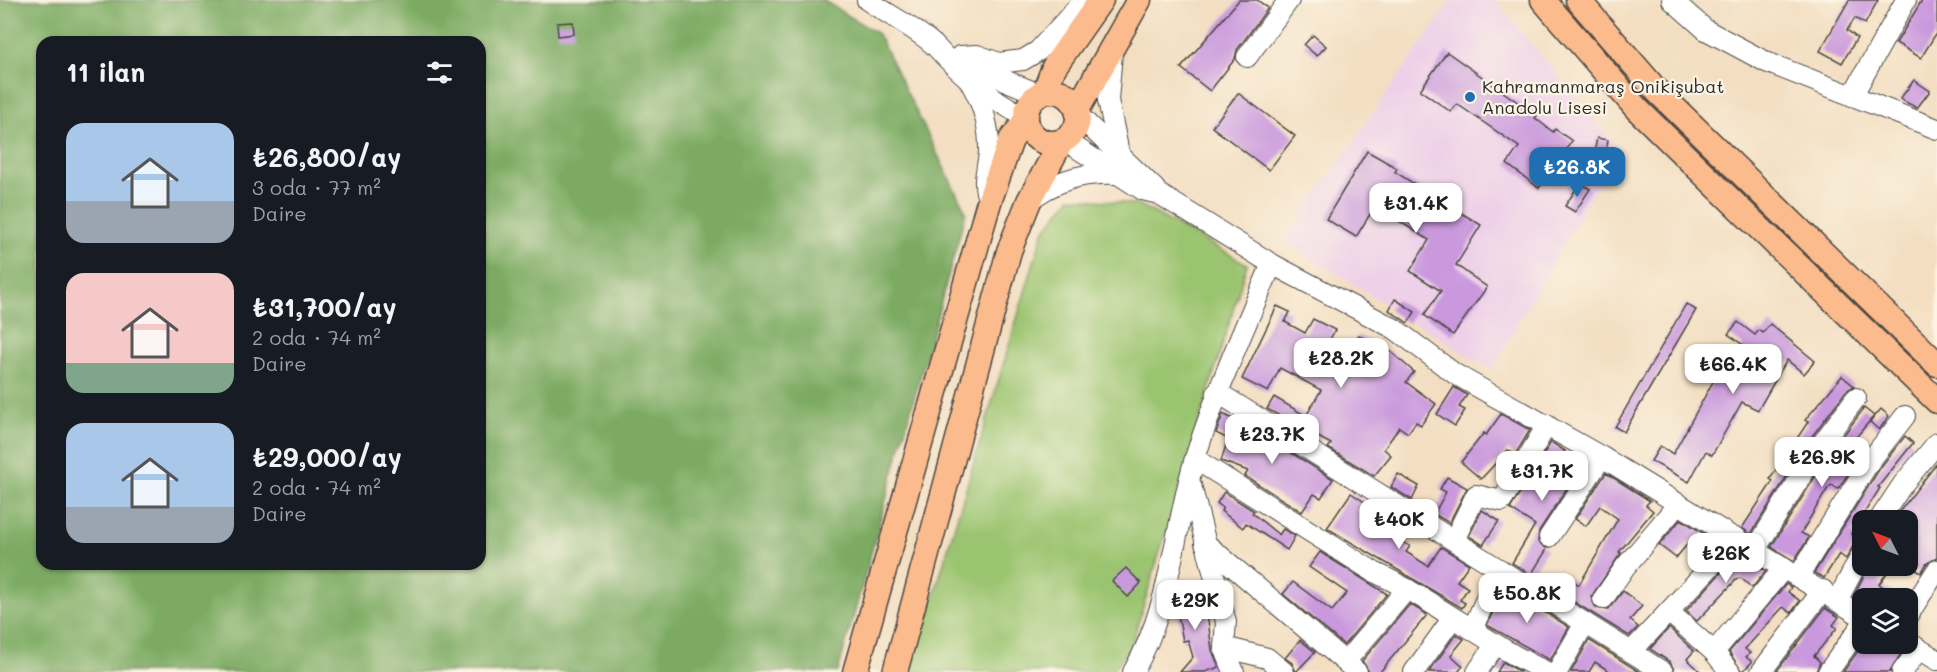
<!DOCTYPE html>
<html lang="tr">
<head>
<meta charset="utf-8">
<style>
	:root { --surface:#171b24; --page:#242831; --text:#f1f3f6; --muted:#9ea1a6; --accent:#1f6fb2 }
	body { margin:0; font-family:Mali,sans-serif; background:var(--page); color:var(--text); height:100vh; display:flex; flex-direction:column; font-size:22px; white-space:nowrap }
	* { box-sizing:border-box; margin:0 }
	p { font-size:20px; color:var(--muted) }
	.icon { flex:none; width:33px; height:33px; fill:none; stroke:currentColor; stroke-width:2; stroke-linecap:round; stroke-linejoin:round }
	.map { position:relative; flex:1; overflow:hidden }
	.side { position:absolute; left:36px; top:36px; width:450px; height:534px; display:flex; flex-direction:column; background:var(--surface); border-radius:18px; box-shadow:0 2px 4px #0004 }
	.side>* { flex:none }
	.needle { width:39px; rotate:312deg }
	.tools { position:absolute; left:1852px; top:510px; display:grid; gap:12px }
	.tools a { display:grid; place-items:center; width:66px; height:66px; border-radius:12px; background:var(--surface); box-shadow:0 2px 4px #0004; font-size:30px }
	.price { position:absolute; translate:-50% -51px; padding:0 14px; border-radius:12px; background:#fff; color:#222; font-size:20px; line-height:39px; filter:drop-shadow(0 2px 3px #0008) }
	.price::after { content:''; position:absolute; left:50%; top:36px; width:18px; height:14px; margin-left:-9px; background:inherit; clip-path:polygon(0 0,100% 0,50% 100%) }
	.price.on { background:var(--accent); color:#fff }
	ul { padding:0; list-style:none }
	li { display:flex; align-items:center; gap:18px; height:150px; padding:0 30px }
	li span { display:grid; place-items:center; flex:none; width:168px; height:120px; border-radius:18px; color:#555 }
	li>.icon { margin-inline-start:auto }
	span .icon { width:72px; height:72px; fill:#fffc; stroke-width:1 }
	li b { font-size:26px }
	h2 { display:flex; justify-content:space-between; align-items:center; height:72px; padding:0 30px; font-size:26px }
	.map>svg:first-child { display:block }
	.built { fill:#eed0e8 }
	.green { fill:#9bc470; stroke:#63784e; stroke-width:1.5 }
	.forest { fill:#7caa62; stroke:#546a46; stroke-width:1.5; fill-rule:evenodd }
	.building { fill:#c998dd }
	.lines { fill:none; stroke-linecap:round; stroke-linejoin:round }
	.minor-casing { stroke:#494642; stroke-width:22 }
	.major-casing { stroke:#494642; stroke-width:27 }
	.minor { stroke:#fff; stroke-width:20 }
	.major { stroke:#fbbb8c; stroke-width:24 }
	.poi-dot { fill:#1f6fb2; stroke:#fcf5e5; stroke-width:2 }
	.labels { text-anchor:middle; stroke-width:4.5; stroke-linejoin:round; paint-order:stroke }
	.poi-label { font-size:18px; fill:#2b2b2b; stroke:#fcf5e5; text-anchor:start }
</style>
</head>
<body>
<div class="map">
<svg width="1937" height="672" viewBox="0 0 1937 672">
	<rect width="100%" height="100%" fill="#fcf5e5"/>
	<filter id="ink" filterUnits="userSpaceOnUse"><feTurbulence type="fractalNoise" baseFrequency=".0167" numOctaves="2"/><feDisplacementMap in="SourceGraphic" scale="12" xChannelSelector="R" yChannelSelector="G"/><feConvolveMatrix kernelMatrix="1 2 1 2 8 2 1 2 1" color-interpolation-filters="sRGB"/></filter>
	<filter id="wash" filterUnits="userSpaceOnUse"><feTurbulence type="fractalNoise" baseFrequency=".008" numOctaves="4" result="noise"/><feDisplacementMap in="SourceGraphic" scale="24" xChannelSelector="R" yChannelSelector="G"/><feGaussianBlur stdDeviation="1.35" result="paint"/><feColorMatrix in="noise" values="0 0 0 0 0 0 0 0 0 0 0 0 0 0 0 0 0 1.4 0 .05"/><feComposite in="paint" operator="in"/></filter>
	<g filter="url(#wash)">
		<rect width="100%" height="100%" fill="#f3dec1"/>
		<!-- built -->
		<path class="built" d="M1452,0H1495L1623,154L1595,189L1491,370L1284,241Z"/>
		<!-- green -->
		<path class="green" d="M1071,197L1140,205L1247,264L1131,647L1111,672H911L1043,232Z"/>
		<!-- forest -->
		<path class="forest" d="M0,0H823L878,34L966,212L838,672H0ZM42,42H480V564H42Z"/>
		<g id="blocks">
			<!-- building -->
			<g class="building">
				<path d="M1239,0H1257L1268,8L1237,50L1235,59L1210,91L1181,68Z"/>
				<path d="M1849,0H1878L1865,24L1855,18L1847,30L1857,38L1842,63L1820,51Z"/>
				<path d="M1922,0H1937V32L1921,58L1896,43Z"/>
				<path d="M573,22L574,34L558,36L557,23Z"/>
				<path d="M1313,35L1326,46L1317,56L1304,45Z"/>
				<path d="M1447,52L1537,116L1535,118L1553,132L1555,129L1572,141L1539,188L1507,164L1519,147L1457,104L1451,112L1420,90Z"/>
				<path d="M1914,80L1930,91L1917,108L1900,99Z"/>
				<path d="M1238,93L1295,136L1269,170L1212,127Z"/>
				<path d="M1597,138L1608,140L1602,175L1590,173Z"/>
				<path d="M1367,151L1397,168L1395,172L1481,225L1456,265L1487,287L1453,335L1424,315L1441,291L1410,271L1429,240L1375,206L1356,237L1326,219Z"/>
				<path d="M1580,183L1590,189L1575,212L1565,206Z"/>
				<path d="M1395,299L1415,312L1408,323L1389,310Z"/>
				<path d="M1686,304L1696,310L1624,432L1615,427Z"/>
				<path d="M1277,306L1290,312L1285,322L1305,333L1313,319L1335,330L1329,341L1346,352L1359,335L1385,354L1389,350L1414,372L1406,382L1436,404L1421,425L1416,422L1408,433L1399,427L1384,449L1391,455L1374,476L1328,448L1331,444L1267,409L1274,397L1306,416L1321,390L1280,368L1268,392L1242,379Z"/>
				<path d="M1738,322L1755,335L1759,330L1763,333L1770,324L1815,361L1804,374L1787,360L1758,410L1742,402L1712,455L1706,451L1689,482L1651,461L1660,446L1673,454L1725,360L1732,364L1743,345L1728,334Z"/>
				<path d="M1842,376L1854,386L1846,391L1810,439L1751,534L1742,528L1773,481L1770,479L1808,422L1805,420Z"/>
				<path d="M1454,387L1467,395L1459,407L1465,410L1455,426L1437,414Z"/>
				<path d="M1864,408L1874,416L1851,443L1863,451L1838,489L1832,485L1828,488L1801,533L1809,537L1794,561L1771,547L1830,453Z"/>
				<path d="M1881,409L1889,416L1879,430L1870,422Z"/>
				<path d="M1223,414L1255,430L1333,479L1321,498L1314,494L1302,512L1245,476L1248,471L1221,461L1228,439L1216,433Z"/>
				<path d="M1501,414L1530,430L1515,455L1508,450L1481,479L1461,462L1484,433L1486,435Z"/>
				<path d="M1905,436L1913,443L1878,487L1880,488L1851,534L1861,540L1853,546L1846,559L1839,554L1824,578L1814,573L1880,468Z"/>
				<path d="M1551,442L1565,451L1562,455L1579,470L1539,531L1538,542L1547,549L1531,575L1512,563L1535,525L1510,509Z"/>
				<path d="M1937,463V558L1927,563L1921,573L1908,565V520H1893Z"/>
				<path d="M1606,473L1650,501L1646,505L1653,511L1619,552L1621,553L1591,597L1596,608L1608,610L1623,591L1642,606L1630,620L1638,627L1629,636L1553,589L1558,583L1563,586L1569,578L1579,585L1618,519L1600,506L1586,526L1575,519Z"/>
				<path d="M1398,474L1419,486L1412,500L1391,487Z"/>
				<path d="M1447,477L1467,488L1449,523L1434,514L1446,492L1440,489Z"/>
				<path d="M1224,492L1254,511L1252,513L1279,535L1283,529L1295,536L1287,550L1246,523L1243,528L1221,511L1223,508L1217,503Z"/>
				<path d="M1351,493L1378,511L1379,508L1388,514L1378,529L1410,546L1406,552L1428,566L1441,547L1469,564L1457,581L1468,588L1460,600L1465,603L1462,608L1327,528Z"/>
				<path d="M1482,510L1499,521L1483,545L1469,536Z"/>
				<path d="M1681,519L1717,542L1706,554L1689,542L1676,558L1659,545Z"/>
				<path d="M1320,552L1387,594L1344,645L1283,594L1293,582L1332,611L1347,593L1309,567Z"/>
				<path d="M1738,554L1766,571L1752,588L1741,578L1737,579L1697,621L1686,611Z"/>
				<path d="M1869,566H1892L1879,584L1900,598H1863V603L1853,597Z"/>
				<path d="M1126,568L1141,583L1128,597L1112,581Z"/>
				<path d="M1786,584L1791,587L1788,592L1800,601L1791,613L1783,607L1745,649L1750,653L1746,657L1752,662L1742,672L1729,652Z"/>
				<path d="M1504,587L1569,627L1550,660L1487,625Z"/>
				<path d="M1200,588L1202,614L1207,613L1212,650L1219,667L1205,672H1180L1193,657L1188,640L1183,641L1175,599L1177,590Z"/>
				<path d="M1410,604L1427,615L1380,672H1369L1362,661Z"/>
				<path d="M1825,608L1839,617L1833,625L1837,628L1814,656L1820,662L1816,672H1776Z"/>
				<path d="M1669,628L1694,651L1687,659L1701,672H1675L1670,662L1650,649Z"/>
				<path d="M1456,634L1464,639L1451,655L1463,666L1458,672H1429Z"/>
				<path d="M1300,640L1315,652L1296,672L1292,663L1285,658Z"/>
				<path d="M1589,640L1640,672H1611L1595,662L1589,672H1571Z"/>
				<path d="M1863,644H1896L1902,652L1890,672H1843Z"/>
				<path d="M1503,662L1519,671L1520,672H1497Z"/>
			</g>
		</g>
	</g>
	<g filter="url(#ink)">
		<use href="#blocks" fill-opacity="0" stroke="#494642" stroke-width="1.5"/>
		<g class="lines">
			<!-- minor casing -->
			<g class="minor-casing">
				<g id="minor">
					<path d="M867,0C887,14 919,30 936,47C960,74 993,101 1026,117"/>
					<path d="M1672,0L1706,30L1766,62L1937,129"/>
					<path d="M1112,53L1108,100L1119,153"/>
					<path d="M960,56L977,55L999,63L1023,60L1038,51L1084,0"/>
					<path d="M1247,57L1289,0"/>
					<path d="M969,62L987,73L1039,94"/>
					<path d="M969,80C982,102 990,126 989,152C987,173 981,181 989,202"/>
					<path d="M1852,96L1906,0"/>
					<path d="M1079,116L1155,189"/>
					<path d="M1064,140L1143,190L1159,194L1272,264L1395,329L1455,374L1602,457L1863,617"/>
					<path d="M1029,201C1055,180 1083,172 1116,174"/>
					<path d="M1217,392L1663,672"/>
					<path d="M1195,459L1374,572C1435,600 1486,644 1547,672"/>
					<path d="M1191,485L1226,622L1224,647L1234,672"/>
					<path d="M1879,520L1903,484L1937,443"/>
					<path d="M1549,537L1602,457"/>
					<path d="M1454,540L1476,495L1502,501L1547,425"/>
					<path d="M1205,543L1357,672"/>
					<path d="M1755,550L1820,446L1856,398"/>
					<path d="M1798,577L1870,461L1905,416"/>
					<path d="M1603,599L1625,567L1678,504"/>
					<path d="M1837,601L1863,552"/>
					<path d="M1669,612L1714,652L1730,672"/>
					<path d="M1908,615L1937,570"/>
					<path d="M1473,628L1499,569"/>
					<path d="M1908,642L1937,660"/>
					<path d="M1224,647L1267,658L1284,672"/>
					<path d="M1631,652L1737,538"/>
					<path d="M1714,652L1784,568"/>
					<path d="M1346,661L1407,589"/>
					<path d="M1133,672C1171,607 1174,529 1195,458C1216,392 1244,328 1272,264"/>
					<path d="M1414,672L1452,619"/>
					<path d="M1477,672L1495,645"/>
					<path d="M1557,672L1585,623"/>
					<path d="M1761,672L1823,590"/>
					<path d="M1828,672L1863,623"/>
					<path d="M1902,672L1919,649"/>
				</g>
			</g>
			<!-- major casing -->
			<g class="major-casing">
				<g id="major">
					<path d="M1543,0L1637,109L1937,401"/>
					<path d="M1578,0L1657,91L1937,364"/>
					<circle cx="1052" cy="117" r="26"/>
					<path d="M1045,91L1054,67L1101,0"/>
					<path d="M1078,108L1139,0"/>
					<path d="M855,672L989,202L1011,140L1026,120"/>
					<path d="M895,672L1009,251L1029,201L1061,142"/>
				</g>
			</g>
			<!-- minor -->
			<use href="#minor" class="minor"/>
			<!-- major -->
			<use href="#major" class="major"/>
		</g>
	</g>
	<!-- markers -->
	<circle class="poi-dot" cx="1470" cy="97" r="6"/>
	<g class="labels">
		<!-- poi labels -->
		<g class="poi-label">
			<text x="1482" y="93">Kahramanmaraş Onikişubat<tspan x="1482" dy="21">Anadolu Lisesi</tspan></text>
		</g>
	</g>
</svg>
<div class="tools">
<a><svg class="needle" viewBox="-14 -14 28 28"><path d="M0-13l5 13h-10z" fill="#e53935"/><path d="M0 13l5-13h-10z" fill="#9ea1a6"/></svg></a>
<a><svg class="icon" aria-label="layers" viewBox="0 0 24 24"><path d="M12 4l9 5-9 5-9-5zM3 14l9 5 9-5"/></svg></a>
</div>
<b class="price on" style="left:1577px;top:198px">₺26.8K</b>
<b class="price" style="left:1416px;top:234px">₺31.4K</b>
<b class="price" style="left:1341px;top:389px">₺28.2K</b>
<b class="price" style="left:1733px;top:395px">₺66.4K</b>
<b class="price" style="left:1272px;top:465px">₺23.7K</b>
<b class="price" style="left:1822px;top:488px">₺26.9K</b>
<b class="price" style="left:1542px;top:502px">₺31.7K</b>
<b class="price" style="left:1399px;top:550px">₺40K</b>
<b class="price" style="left:1726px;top:584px">₺26K</b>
<b class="price" style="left:1527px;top:624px">₺50.8K</b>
<b class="price" style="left:1195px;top:631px">₺29K</b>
<section class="side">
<h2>11 ilan<svg class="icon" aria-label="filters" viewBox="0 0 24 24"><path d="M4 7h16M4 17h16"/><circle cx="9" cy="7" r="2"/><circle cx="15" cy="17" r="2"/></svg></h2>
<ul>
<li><span style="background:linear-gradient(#a9c7e8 65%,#9aa5b1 0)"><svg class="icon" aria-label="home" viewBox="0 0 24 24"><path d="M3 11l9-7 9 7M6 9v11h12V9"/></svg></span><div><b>₺26,800/ay</b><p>3 oda · 77 m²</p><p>Daire</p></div></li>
<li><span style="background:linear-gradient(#f6c9c9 75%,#7fa58c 0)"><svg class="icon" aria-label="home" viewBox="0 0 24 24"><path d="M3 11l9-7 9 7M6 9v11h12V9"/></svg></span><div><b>₺31,700/ay</b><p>2 oda · 74 m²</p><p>Daire</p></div></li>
<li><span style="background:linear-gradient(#a9c7e8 70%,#9aa5b1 0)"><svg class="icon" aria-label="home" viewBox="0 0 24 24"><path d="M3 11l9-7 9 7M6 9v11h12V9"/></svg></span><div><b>₺29,000/ay</b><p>2 oda · 74 m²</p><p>Daire</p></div></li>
</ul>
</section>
</div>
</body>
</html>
